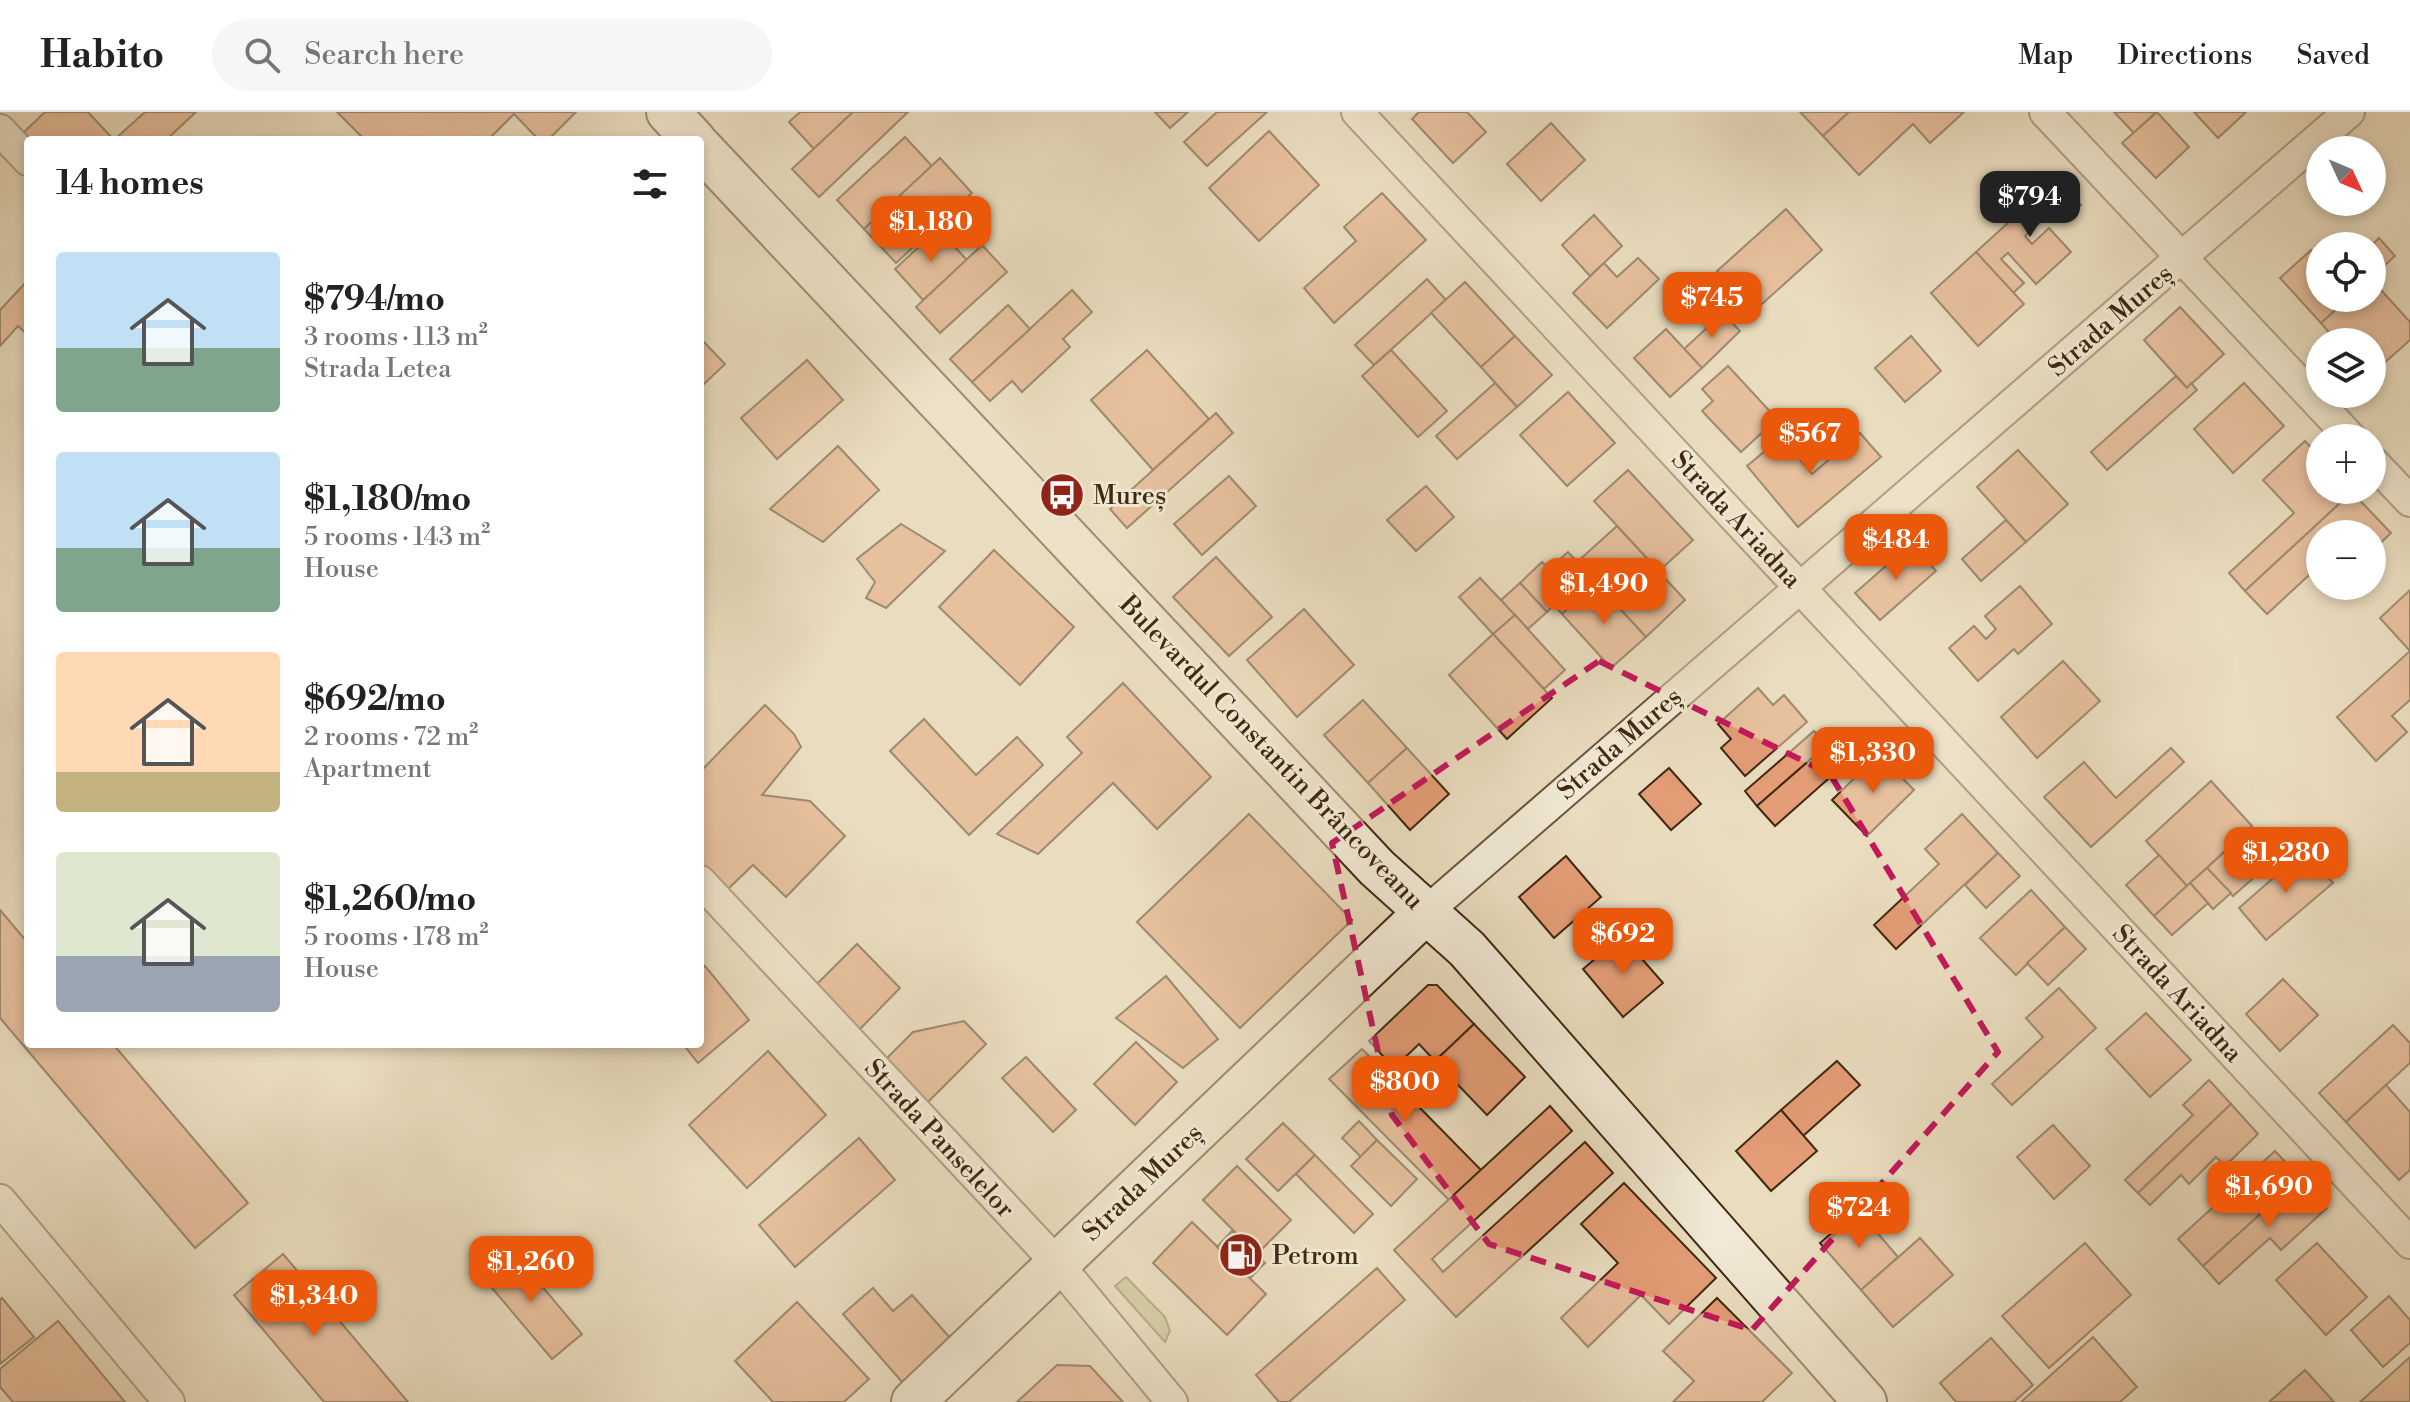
<!DOCTYPE html>
<html lang="en">
<head>
<meta charset="utf-8">
<style>
	:root { --surface:#fff; --page:#f6f6f6; --text:#222; --muted:#767676; --line:#e0e0e0; --accent:#ea580c }
	body { margin:0; font-family:"Libre Bodoni",serif; background:var(--page); color:var(--text); height:100vh; display:flex; flex-direction:column; font-size:30px; white-space:nowrap }
	* { box-sizing:border-box; margin:0 }
	p { font-size:26px; color:var(--muted) }
	.icon { flex:none; width:44px; height:44px; fill:none; stroke:currentColor; stroke-width:2; stroke-linecap:round; stroke-linejoin:round }
	.map { position:relative; flex:1; overflow:hidden }
	.drawer { position:absolute; left:24px; top:24px; width:680px; height:912px; display:flex; flex-direction:column; background:var(--surface); border-radius:8px; box-shadow:0 4px 12px #0003 }
	.drawer>* { flex:none }
	.needle { width:52px; rotate:134deg }
	.buttons { position:absolute; left:2306px; top:24px; display:grid; gap:16px }
	.buttons a { display:grid; place-items:center; width:80px; height:80px; border-radius:50%; background:var(--surface); box-shadow:0 4px 12px #0003; font-size:40px }
	.price { position:absolute; translate:-50% -68px; padding:0 18px; border-radius:16px; background:var(--accent); color:#fff; font-size:26px; line-height:52px; filter:drop-shadow(0 2px 4px #0008) }
	.price::after { content:''; position:absolute; left:50%; top:48px; width:24px; height:18px; margin-left:-12px; background:inherit; clip-path:polygon(0 0,100% 0,50% 100%) }
	.price.selected { background:#222; color:#fff }
	ul { padding:0; list-style:none }
	li { display:flex; align-items:center; gap:24px; height:200px; padding:0 32px }
	li span { display:grid; place-items:center; flex:none; width:224px; height:160px; border-radius:8px; color:#555 }
	li>.icon { margin-inline-start:auto }
	span .icon { width:96px; height:96px; fill:#fffc; stroke-width:1 }
	li b { font-size:34px }
	h2 { display:flex; justify-content:space-between; align-items:center; height:96px; padding:0 32px; font-size:34px }
	header { display:flex; align-items:center; gap:48px; box-sizing:border-box; height:112px; padding:0 40px; background:var(--surface); border-bottom:2px solid var(--line) }
	header strong { font-size:38px }
	nav { display:flex; gap:44px; margin-inline-start:auto; font-size:28px }
	.search { width:560px; height:72px; background:var(--page); display:flex; align-items:center; gap:20px; box-sizing:border-box; padding:0 28px; border-radius:44px; color:var(--muted); font-size:30px }
	.map>svg:first-child { display:block }
	.green { fill:#bfbe8c; stroke:#80734e; stroke-width:2 }
	.building { fill:#e49d76; stroke:#402810; stroke-width:2 }
	.lines { fill:none; stroke-linecap:round; stroke-linejoin:round }
	.street-casing { stroke:#6a553c; stroke-width:34 }
	.secondary-casing { stroke:#402810; stroke-width:46 }
	.street { stroke:#f1e9d5; stroke-width:30 }
	.secondary { stroke:#f1e9d5; stroke-width:42 }
	.marked { fill:none; stroke:#c2185b; stroke-width:6; stroke-dasharray:16 10; stroke-linejoin:round }
	.labels { text-anchor:middle; stroke-width:6; stroke-linejoin:round; paint-order:stroke }
	.street-label { font-size:26px; fill:#402810; stroke:#f1e9d5 }
	.poi-label { font-size:26px; fill:#402810; stroke:#f1e9d5; text-anchor:start }
</style>
</head>
<body>
<header>
<strong>Habito</strong>
<div class="search"><svg class="icon" aria-label="search" viewBox="0 0 24 24"><circle cx="10" cy="10" r="6"/><path d="M15 15l6 6"/></svg>Search here</div>
<nav><a>Map</a><a>Directions</a><a>Saved</a></nav>
</header>
<div class="map">
<svg width="2410" height="1290" viewBox="0 0 2410 1290">
	<rect width="100%" height="100%" fill="#eaddbf"/>
	<filter id="stains"><feTurbulence type="fractalNoise" baseFrequency=".0025" numOctaves="4"/><feColorMatrix values="0 0 0 0 .2 0 0 0 0 .09 0 0 0 0 .02 0 0 0 .5 -.17"/></filter>
	<radialGradient id="worn" r=".72"><stop offset=".6" stop-color="#630" stop-opacity="0"/><stop offset="1" stop-color="#630" stop-opacity=".3"/></radialGradient>
	<!-- green -->
	<path class="green" d="M1126,1165L1165,1205L1170,1219L1165,1230L1115,1174Z"/>
	<!-- building -->
	<g class="building">
		<path d="M45,0H88L114,28H30L23,21Z"/>
		<path d="M145,0H196L166,28H114Z"/>
		<path d="M337,0H576L548,28H539L514,2L488,28H365Z"/>
		<path d="M800,0H853L814,37L789,10Z"/>
		<path d="M853,0H908L819,85L792,57Z"/>
		<path d="M1155,0H1188L1170,16Z"/>
		<path d="M1217,0H1267L1207,54L1184,30Z"/>
		<path d="M1419,0H1467L1486,20L1453,51L1412,7Z"/>
		<path d="M1800,0H1849L1823,24Z"/>
		<path d="M1849,0H1964L1930,31L1913,12L1859,63L1823,24Z"/>
		<path d="M2114,0H2156L2134,21Z"/>
		<path d="M2157,0L2189,35L2156,66L2122,31Z"/>
		<path d="M2194,0H2246L2218,26Z"/>
		<path d="M1551,11L1585,48L1541,89L1507,52Z"/>
		<path d="M1269,19L1319,73L1259,129L1209,76Z"/>
		<path d="M905,25L932,54L864,117L837,88Z"/>
		<path d="M940,46L972,81L896,151L864,117Z"/>
		<path d="M2056,67L2081,93L2066,107L2056,96L2025,124L2032,132L2049,116L2071,140L2036,172L2008,141L2001,147L2024,171L2013,181L1976,140Z"/>
		<path d="M1382,81L1426,128L1334,211L1304,176L1356,129L1344,115Z"/>
		<path d="M1786,97L1822,138L1753,200L1717,159Z"/>
		<path d="M1594,103L1622,134L1590,164L1562,133Z"/>
		<path d="M938,117L967,148L923,188L895,157Z"/>
		<path d="M2379,126L2395,144L2372,165L2371,134Z"/>
		<path d="M982,133L1007,160L940,221L916,195Z"/>
		<path d="M2311,138L2320,149V186H2349L2321,211L2280,166Z"/>
		<path d="M1976,140L2024,192L1978,234L1931,181Z"/>
		<path d="M1638,146L1659,167L1607,216L1573,181L1604,151L1617,165Z"/>
		<path d="M1427,167L1446,188L1374,253L1355,233Z"/>
		<path d="M28,168V223L18,214L0,234V198Z"/>
		<path d="M2372,168L2410,210V228L2372,262V230H2337L2321,211L2349,186H2372Z"/>
		<path d="M1465,170L1515,224L1481,255L1431,201Z"/>
		<path d="M1072,178L1092,200L1063,227L1070,235L1022,280L1012,269L990,289L972,270Z"/>
		<path d="M1008,193L1030,217L972,270L950,247Z"/>
		<path d="M2180,195L2224,242L2187,276L2144,228Z"/>
		<path d="M1723,201L1740,219L1702,256L1684,237Z"/>
		<path d="M1666,217L1702,256L1670,285L1634,246Z"/>
		<path d="M1515,224L1552,263L1517,295L1481,255Z"/>
		<path d="M1911,224L1941,259L1905,290L1875,256Z"/>
		<path d="M700,226L725,252L700,276Z"/>
		<path d="M1147,238L1209,307L1153,358L1091,288Z"/>
		<path d="M1391,238L1447,299L1418,325L1362,264Z"/>
		<path d="M807,248L843,288L777,347L741,306Z"/>
		<path d="M1728,254L1777,307L1741,340L1702,299L1713,289L1702,277Z"/>
		<path d="M2176,264L2187,276L2191,271L2197,278L2107,358L2091,340Z"/>
		<path d="M1495,271L1517,295L1457,347L1436,324Z"/>
		<path d="M2244,271L2284,314L2233,361L2194,317Z"/>
		<path d="M1568,280L1615,331L1567,374L1520,323Z"/>
		<path d="M1216,301L1233,321L1127,416L1110,397Z"/>
		<path d="M1860,321L1881,345L1798,415L1747,354L1782,325L1812,362Z"/>
		<path d="M2305,329L2320,345V378L2352,380L2245,479L2229,461L2294,401L2263,368Z"/>
		<path d="M838,334L879,378L823,430L770,397Z"/>
		<path d="M2018,338L2068,392L2026,430L1977,375Z"/>
		<path d="M1628,358L1693,428L1659,459L1594,389Z"/>
		<path d="M1229,364L1256,394L1202,443L1174,412Z"/>
		<path d="M1426,374L1454,405L1416,439L1387,408Z"/>
		<path d="M2352,380L2391,421L2372,439V422H2320V453L2267,502L2245,479Z"/>
		<path d="M2006,408L2026,430L1981,469L1962,447Z"/>
		<path d="M901,412L945,439L886,496L866,486L875,470L857,447Z"/>
		<path d="M1617,414L1685,488L1646,525L1577,450Z"/>
		<path d="M1912,431L1936,459L1880,508L1855,481Z"/>
		<path d="M994,438L1074,515L1020,573L939,495Z"/>
		<path d="M1568,440L1596,471L1562,502L1554,493L1547,500L1520,471L1542,450L1549,457Z"/>
		<path d="M1216,445L1272,505L1229,544L1173,485Z"/>
		<path d="M1480,466L1515,503L1493,522L1459,485Z"/>
		<path d="M1520,471L1547,500L1528,517L1501,488Z"/>
		<path d="M1596,471L1646,525L1611,556L1562,502Z"/>
		<path d="M2020,474L2052,512L2018,542L2014,537L1978,569L1949,536L1974,514L1986,527L1996,517L1985,504Z"/>
		<path d="M2410,478V539L2380,506Z"/>
		<path d="M1304,497L1354,553L1297,605L1247,548Z"/>
		<path d="M1515,503L1565,558L1544,577L1493,522Z"/>
		<path d="M1493,522L1552,586L1507,627L1449,563Z"/>
		<path d="M2410,539V588L2392,604L2407,620L2376,649L2337,605Z"/>
		<path d="M2063,549L2100,589L2037,646L2001,605Z"/>
		<path d="M1123,571L1211,665L1157,717L1113,671L1038,742L997,722L1082,641L1067,625Z"/>
		<path d="M1758,576L1773,593L1784,583L1807,610L1745,664L1721,636L1731,627L1718,612Z"/>
		<path d="M1363,588L1407,636L1368,671L1324,623Z"/>
		<path d="M765,593L794,622L801,635L762,683L810,689L845,724L786,785L753,753L727,778L700,752V660Z"/>
		<path d="M924,607L976,663L1017,625L1043,653L969,723L890,639Z"/>
		<path d="M1814,619L1827,633L1757,694L1745,679Z"/>
		<path d="M1827,633L1844,653L1775,714L1757,694Z"/>
		<path d="M1407,636L1449,682L1410,718L1368,671Z"/>
		<path d="M2171,636L2184,650L2091,735L2044,685L2084,650L2116,686Z"/>
		<path d="M1879,642L1914,678L1867,724L1832,688Z"/>
		<path d="M1669,656L1701,692L1671,718L1639,682Z"/>
		<path d="M2211,669L2252,714L2187,774L2146,729Z"/>
		<path d="M1249,702L1352,808L1240,916L1137,810Z"/>
		<path d="M1962,702L1998,741L1896,837L1874,813L1939,752L1925,737Z"/>
		<path d="M2238,727L2265,756L2233,784L2207,756Z"/>
		<path d="M2305,738L2333,771L2266,828L2239,796Z"/>
		<path d="M1998,741L2020,764L1986,796L1965,773Z"/>
		<path d="M2159,743L2187,774L2154,804L2126,773Z"/>
		<path d="M1566,744L1601,785L1554,826L1519,785Z"/>
		<path d="M2207,756L2231,781L2213,797L2190,771Z"/>
		<path d="M2190,771L2208,791L2172,823L2154,804Z"/>
		<path d="M2031,778L2065,815L2016,863L1980,826Z"/>
		<path d="M0,798L28,831V932H113L248,1091L195,1136L0,906Z"/>
		<path d="M2065,815L2086,837L2048,873L2027,851Z"/>
		<path d="M1622,824L1663,871L1623,905L1583,857Z"/>
		<path d="M857,832L900,876L859,918L815,874Z"/>
		<path d="M705,854L749,908L698,951L683,932H700V858Z"/>
		<path d="M1166,864L1218,927L1183,956L1116,906Z"/>
		<path d="M2283,867L2318,903L2280,939L2246,902Z"/>
		<path d="M1428,873H1437L1474,912L1435,949L1419,932L1394,956L1369,929Z"/>
		<path d="M2059,876L2096,916L2012,993L1992,972L2043,925L2026,906Z"/>
		<path d="M2146,901L2191,948L2150,985L2106,937Z"/>
		<path d="M964,909L986,932L925,993L883,950L913,920Z"/>
		<path d="M1474,912L1525,965L1487,1003L1435,949Z"/>
		<path d="M2393,913L2410,931V951L2346,1010L2319,981Z"/>
		<path d="M1136,930L1177,970L1135,1013L1094,972Z"/>
		<path d="M1362,937L1481,1058L1449,1088L1329,967Z"/>
		<path d="M768,939L826,1003L747,1076L689,1013Z"/>
		<path d="M1026,945L1076,998L1053,1020L1002,966Z"/>
		<path d="M1837,949L1860,973L1803,1024L1781,998Z"/>
		<path d="M2209,968L2231,992L2138,1081L2125,1068L2193,1003L2183,993Z"/>
		<path d="M2386,973L2410,1000V1058L2399,1068L2346,1010Z"/>
		<path d="M2231,992L2258,1022L2225,1054L2216,1045L2189,1072L2181,1063L2150,1093L2138,1081Z"/>
		<path d="M1550,994L1572,1019L1432,1147L1443,1160L1585,1030L1613,1061L1456,1205L1394,1138Z"/>
		<path d="M1781,998L1817,1039L1771,1079L1736,1039Z"/>
		<path d="M1359,1009L1377,1028L1361,1045L1342,1026Z"/>
		<path d="M1283,1011L1315,1043L1278,1079L1246,1047Z"/>
		<path d="M2053,1013L2090,1054L2054,1087L2017,1045Z"/>
		<path d="M859,1026L895,1068L795,1155L759,1113Z"/>
		<path d="M1377,1028L1417,1067L1391,1094L1351,1054Z"/>
		<path d="M2275,1039L2300,1066L2203,1154L2178,1127Z"/>
		<path d="M1315,1043L1373,1102L1354,1121L1296,1062Z"/>
		<path d="M1237,1054L1291,1108L1257,1142L1203,1088Z"/>
		<path d="M2300,1066L2327,1096L2281,1138L2270,1126L2219,1172L2203,1154Z"/>
		<path d="M1624,1071L1716,1166L1669,1212L1641,1183L1588,1235L1561,1206L1618,1151L1581,1112Z"/>
		<path d="M1858,1098L1898,1145L1861,1178L1820,1131Z"/>
		<path d="M1192,1110L1266,1182L1227,1223L1153,1151Z"/>
		<path d="M1232,1119L1265,1151L1250,1166L1217,1135Z"/>
		<path d="M1920,1126L1953,1163L1893,1215L1861,1178Z"/>
		<path d="M2085,1131L2131,1183L2049,1256L2002,1204Z"/>
		<path d="M2317,1131L2367,1185L2326,1223L2276,1168Z"/>
		<path d="M511,1137L582,1222L552,1247L481,1163Z"/>
		<path d="M283,1142L408,1290H324L234,1183Z"/>
		<path d="M1377,1156L1405,1188L1289,1290H1279L1256,1263Z"/>
		<path d="M873,1176L893,1199L912,1183L951,1227L902,1270L843,1202Z"/>
		<path d="M2389,1184L2410,1208V1231L2383,1255L2351,1218Z"/>
		<path d="M2,1186L34,1225L0,1252V1188Z"/>
		<path d="M1717,1186L1792,1261L1762,1290H1673L1694,1269L1663,1239Z"/>
		<path d="M797,1190L869,1267L844,1290H773L735,1249Z"/>
		<path d="M58,1209L125,1290H13L0,1275V1257Z"/>
		<path d="M2093,1225L2137,1275L2120,1290H2021Z"/>
		<path d="M1991,1226L2033,1273L2014,1290H1956L1940,1271Z"/>
		<path d="M2410,1245V1290H2360Z"/>
		<path d="M1057,1253L1090,1254L1123,1290H1017Z"/>
		<path d="M2305,1258L2334,1290H2269Z"/>
	</g>
	<g class="lines">
		<!-- street casing -->
		<g class="street-casing">
			<g id="street">
				<path d="M1357,0L2410,1131"/>
				<path d="M2045,0L2351,326"/>
				<path d="M0,18L28,48"/>
				<path d="M2372,349L2410,389"/>
				<path d="M700,769L1057,1151L1172,1290"/>
				<path d="M1426,800L2349,0"/>
				<path d="M0,1088L169,1290"/>
			</g>
		</g>
		<!-- secondary casing -->
		<g class="secondary-casing">
			<g id="secondary">
				<path d="M668,0L694,28"/>
				<path d="M700,35L1377,756L1467,837L1865,1290"/>
				<path d="M913,1290L1426,800"/>
			</g>
		</g>
		<!-- street -->
		<use href="#street" class="street"/>
		<!-- secondary -->
		<use href="#secondary" class="secondary"/>
	</g>
	<!-- marked area -->
	<path d="M0 0H2410V1290H0ZM1599,549L1830,662L1998,940L1752,1218L1489,1132L1392,1003L1332,731Z" fill="#eaddbf" fill-opacity=".55" fill-rule="evenodd"/>
	<path class="marked" d="M1599,549L1830,662L1998,940L1752,1218L1489,1132L1392,1003L1332,731Z"/>
	<!-- icons -->
	<defs>
		<g id="bus-disc" transform="scale(2.3)"><circle r="9.5" fill="#8f2418" stroke="#f1e9d5"/><path d="M-5-6H5V4H4V6H2V4H-2V6H-4V4H-5ZM-3.5-4V0h7V-4ZM-3.5 1.2v1.5H-2V1.2ZM2 1.2v1.5H3.5V1.2Z" fill="#fff"/></g>
		<g id="fuel-disc" transform="scale(2.3)"><circle r="9.5" fill="#8f2418" stroke="#f1e9d5"/><path d="M-5.5-6h7V0h2V4h1.3V-2.5L3-4.5l.8-.8L6-3V5H2.5V1h-1V6h-7ZM-4.2-4.7v3.2H.2V-4.7Z" fill="#fff"/></g>
	</defs>
	<g fill-rule="evenodd">
		<use href="#bus-disc" x="1062" y="383"/>
		<use href="#fuel-disc" x="1241" y="1143"/>
	</g>
	<g class="labels">
		<!-- street labels -->
		<g class="street-label">
			<text transform="translate(2110 208) rotate(-41)" y="9">Strada Mureș</text>
			<text transform="translate(1737 407) rotate(47)" y="9">Strada Ariadna</text>
			<text transform="translate(1619 631) rotate(-41)" y="9">Strada Mureș</text>
			<text transform="translate(1272 640) rotate(46)" y="9">Bulevardul Constantin Brâncoveanu</text>
			<text transform="translate(2178 881) rotate(47)" y="9">Strada Ariadna</text>
			<text transform="translate(940 1026) rotate(47)" y="9">Strada Panselelor</text>
			<text transform="translate(1142 1070) rotate(-44)" y="9">Strada Mureș</text>
		</g>
		<!-- poi labels -->
		<g class="poi-label">
			<text x="1093" y="392">Mureș</text>
			<text x="1272" y="1152">Petrom</text>
		</g>
	</g>
	<rect width="100%" height="100%" filter="url(#stains)"/>
	<rect width="100%" height="100%" fill="url(#worn)"/>
</svg>
<div class="buttons">
<a><svg class="needle" viewBox="-14 -14 28 28"><path d="M0-13l5 13h-10z" fill="#e53935"/><path d="M0 13l5-13h-10z" fill="#767676"/></svg></a>
<a><svg class="icon" aria-label="locate" viewBox="0 0 24 24"><circle cx="12" cy="12" r="6"/><path d="M12 2v4M12 18v4M2 12h4M18 12h4"/></svg></a>
<a><svg class="icon" aria-label="layers" viewBox="0 0 24 24"><path d="M12 4l9 5-9 5-9-5zM3 14l9 5 9-5"/></svg></a>
<a>+</a>
<a>−</a>
</div>
<b class="price selected" style="left:2030px;top:127px">$794</b>
<b class="price" style="left:931px;top:152px">$1,180</b>
<b class="price" style="left:1712px;top:228px">$745</b>
<b class="price" style="left:1810px;top:364px">$567</b>
<b class="price" style="left:1896px;top:470px">$484</b>
<b class="price" style="left:1604px;top:514px">$1,490</b>
<b class="price" style="left:1873px;top:683px">$1,330</b>
<b class="price" style="left:2286px;top:783px">$1,280</b>
<b class="price" style="left:1623px;top:864px">$692</b>
<b class="price" style="left:1405px;top:1012px">$800</b>
<b class="price" style="left:2269px;top:1117px">$1,690</b>
<b class="price" style="left:1859px;top:1138px">$724</b>
<b class="price" style="left:531px;top:1192px">$1,260</b>
<b class="price" style="left:314px;top:1226px">$1,340</b>
<section class="drawer">
<h2>14 homes<svg class="icon" aria-label="filters" viewBox="0 0 24 24"><path d="M4 7h16M4 17h16"/><circle cx="9" cy="7" r="2"/><circle cx="15" cy="17" r="2"/></svg></h2>
<ul>
<li><span style="background:linear-gradient(#bfe0f5 60%,#7fa58c 0)"><svg class="icon" aria-label="home" viewBox="0 0 24 24"><path d="M3 11l9-7 9 7M6 9v11h12V9"/></svg></span><div><b>$794/mo</b><p>3 rooms · 113 m²</p><p>Strada Letea</p></div></li>
<li><span style="background:linear-gradient(#bfe0f5 60%,#7fa58c 0)"><svg class="icon" aria-label="home" viewBox="0 0 24 24"><path d="M3 11l9-7 9 7M6 9v11h12V9"/></svg></span><div><b>$1,180/mo</b><p>5 rooms · 143 m²</p><p>House</p></div></li>
<li><span style="background:linear-gradient(#ffd9b3 75%,#c2b280 0)"><svg class="icon" aria-label="home" viewBox="0 0 24 24"><path d="M3 11l9-7 9 7M6 9v11h12V9"/></svg></span><div><b>$692/mo</b><p>2 rooms · 72 m²</p><p>Apartment</p></div></li>
<li><span style="background:linear-gradient(#dfe7d0 65%,#9aa5b1 0)"><svg class="icon" aria-label="home" viewBox="0 0 24 24"><path d="M3 11l9-7 9 7M6 9v11h12V9"/></svg></span><div><b>$1,260/mo</b><p>5 rooms · 178 m²</p><p>House</p></div></li>
</ul>
</section>
</div>
</body>
</html>
